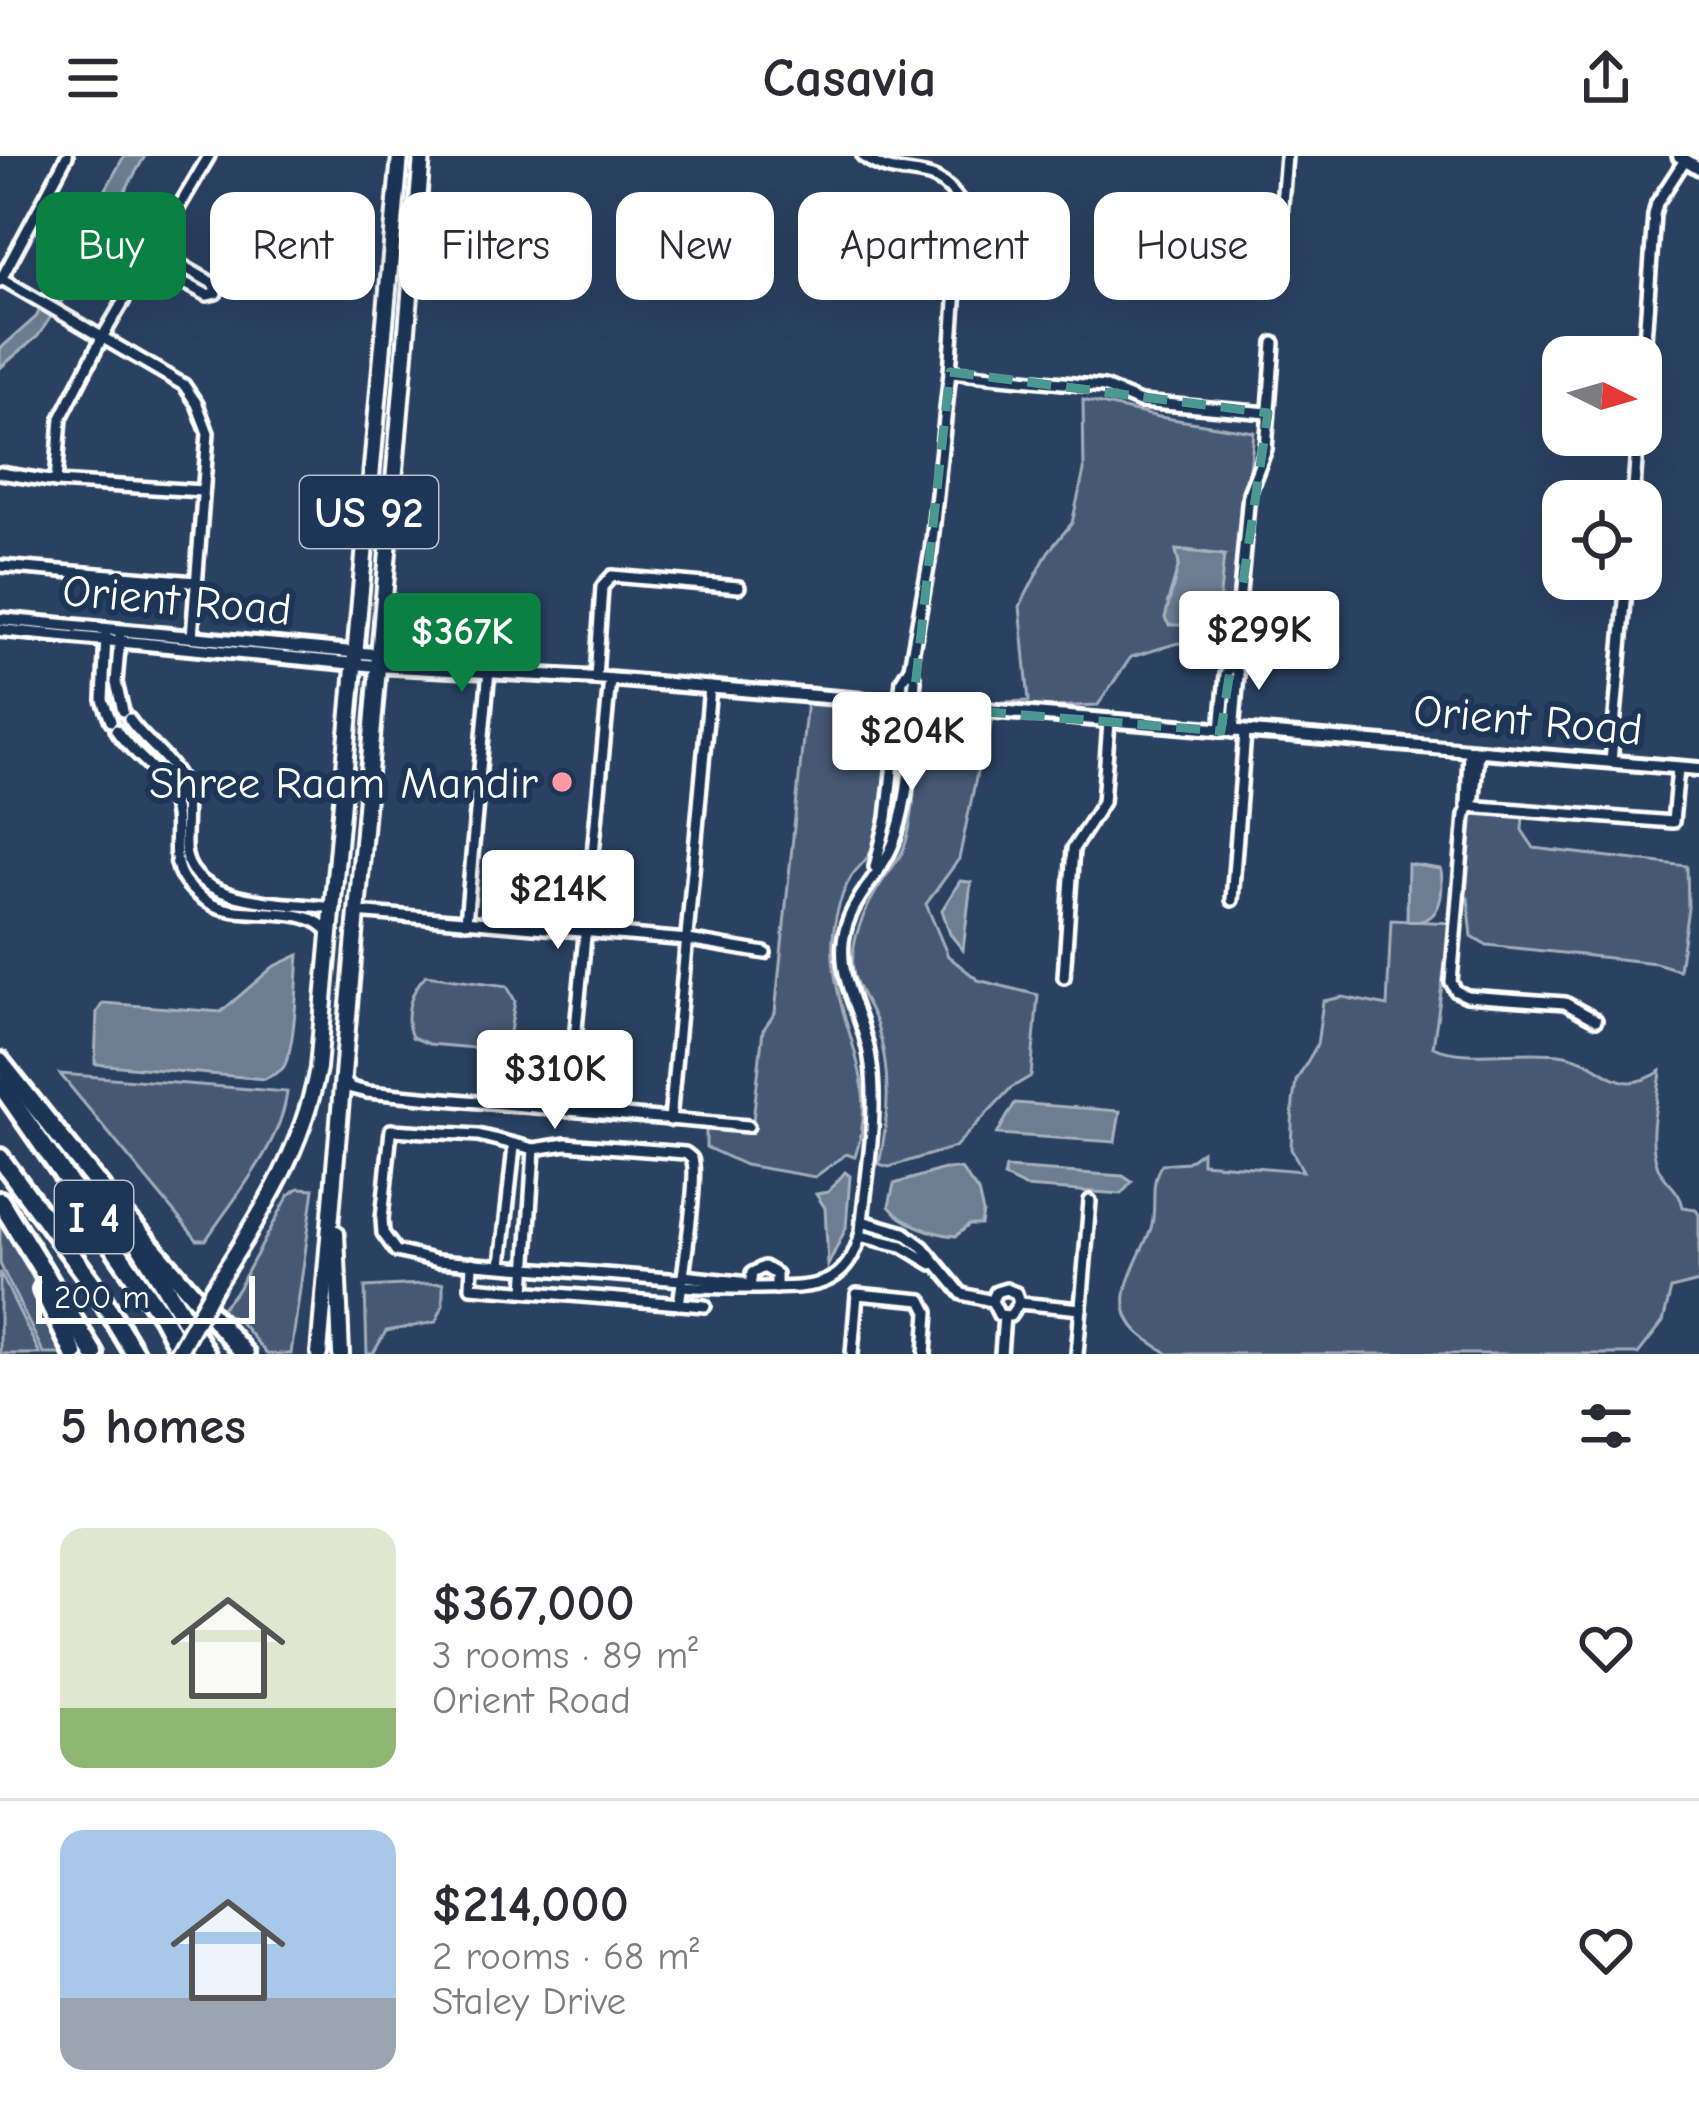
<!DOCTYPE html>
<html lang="en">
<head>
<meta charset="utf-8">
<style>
	:root { --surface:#fff; --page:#f2f2f3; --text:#2b2b33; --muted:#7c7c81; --line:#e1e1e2; --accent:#0b8043 }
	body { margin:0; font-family:"Comic Neue",sans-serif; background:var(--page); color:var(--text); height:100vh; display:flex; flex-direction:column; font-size:45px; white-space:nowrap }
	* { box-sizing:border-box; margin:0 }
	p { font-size:39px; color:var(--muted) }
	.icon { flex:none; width:66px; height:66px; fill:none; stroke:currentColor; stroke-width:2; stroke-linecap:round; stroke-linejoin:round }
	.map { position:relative; height:1198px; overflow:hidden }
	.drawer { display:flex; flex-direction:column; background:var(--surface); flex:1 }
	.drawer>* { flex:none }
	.guide { position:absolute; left:36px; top:36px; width:1629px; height:108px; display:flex; gap:24px }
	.needle { width:78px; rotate:95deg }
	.controls { position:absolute; left:1542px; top:180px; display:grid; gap:24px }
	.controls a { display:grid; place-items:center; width:120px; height:120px; border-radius:24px; background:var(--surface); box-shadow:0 12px 48px #0002; font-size:60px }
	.scale { position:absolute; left:36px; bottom:30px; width:219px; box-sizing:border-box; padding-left:12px; border:6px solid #fff; border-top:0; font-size:33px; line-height:42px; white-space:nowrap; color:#fff; -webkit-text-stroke:9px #1d3557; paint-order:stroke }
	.price { position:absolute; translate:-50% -102px; padding:0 27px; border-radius:12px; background:#fff; color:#222; font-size:39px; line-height:78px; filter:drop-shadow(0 3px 6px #0008) }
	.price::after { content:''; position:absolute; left:50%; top:72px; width:36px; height:27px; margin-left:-18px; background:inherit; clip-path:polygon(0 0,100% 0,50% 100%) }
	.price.on { background:var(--accent); color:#fff }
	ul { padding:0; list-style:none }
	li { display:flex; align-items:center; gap:36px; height:300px; padding:0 60px }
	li+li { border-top:3px solid var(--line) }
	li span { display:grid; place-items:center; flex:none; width:336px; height:240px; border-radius:24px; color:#555 }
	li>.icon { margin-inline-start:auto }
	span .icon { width:144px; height:144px; fill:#fffc; stroke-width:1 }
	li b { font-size:51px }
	h2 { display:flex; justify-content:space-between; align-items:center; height:144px; padding:0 60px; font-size:51px }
	.tag { padding:0 42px; border-radius:24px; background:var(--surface); box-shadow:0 12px 48px #0002; font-size:42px; line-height:108px }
	.tag.on { background:var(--accent); color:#fff }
	header { display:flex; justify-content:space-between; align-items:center; height:156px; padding:0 60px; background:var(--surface); font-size:54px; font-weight:700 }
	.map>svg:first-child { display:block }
	.green { fill:#465975; stroke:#a2acba; stroke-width:3; fill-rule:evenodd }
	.water { fill:#6d7d92; stroke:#a7b1be; stroke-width:3 }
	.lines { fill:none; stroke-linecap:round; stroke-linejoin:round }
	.minor-casing { stroke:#fff; stroke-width:18 }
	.tertiary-casing { stroke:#fff; stroke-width:20 }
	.primary-casing { stroke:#fff; stroke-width:22 }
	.motorway-casing { stroke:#fff; stroke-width:26 }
	.minor { stroke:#1d3557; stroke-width:9 }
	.tertiary { stroke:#1d3557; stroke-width:10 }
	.primary { stroke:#1d3557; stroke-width:14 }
	.motorway { stroke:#1d3557; stroke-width:16 }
	.primary-bridge-casing { stroke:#fff; stroke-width:22; stroke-linecap:butt }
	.primary-bridge { stroke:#1d3557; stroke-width:14 }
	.marked { fill:none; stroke:#4b9892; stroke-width:9; stroke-dasharray:24 15; stroke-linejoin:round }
	.poi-dot { fill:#ff9aa2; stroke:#1d3557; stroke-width:4.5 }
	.labels { text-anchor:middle; stroke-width:12; stroke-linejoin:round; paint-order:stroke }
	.shield { fill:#1d3557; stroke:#bbc2cd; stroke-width:3 }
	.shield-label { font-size:42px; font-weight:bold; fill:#fff }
	.street-label { font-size:45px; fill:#fff; stroke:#1d3557 }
	.poi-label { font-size:45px; fill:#fff; stroke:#1d3557; text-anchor:end }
</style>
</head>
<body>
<header><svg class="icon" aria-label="menu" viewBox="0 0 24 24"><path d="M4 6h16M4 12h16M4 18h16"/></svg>Casavia<svg class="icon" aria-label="share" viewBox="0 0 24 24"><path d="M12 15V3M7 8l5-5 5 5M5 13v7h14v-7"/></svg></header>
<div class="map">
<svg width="1699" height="1198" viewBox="0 0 1699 1198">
	<rect width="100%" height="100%" fill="#2a4161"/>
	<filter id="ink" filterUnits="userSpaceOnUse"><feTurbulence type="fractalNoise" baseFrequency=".00833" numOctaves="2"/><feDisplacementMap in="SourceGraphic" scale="24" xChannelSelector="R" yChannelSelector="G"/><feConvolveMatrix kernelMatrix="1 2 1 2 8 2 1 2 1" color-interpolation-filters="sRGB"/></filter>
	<g filter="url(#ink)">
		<!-- green -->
		<g class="green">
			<path d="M1083,244L1159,261L1254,276L1231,490L1228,493L1178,487L1131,501L1098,549L1002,553L1003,546L1029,545L1020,450L1048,396L1072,367L1084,315ZM1186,394L1224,399L1168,445L1179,408L1176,395Z"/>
			<path d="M807,544L887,551C886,589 886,666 869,699C864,707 856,713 851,721C838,743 831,775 833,801C838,876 882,922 855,1001L846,998L815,1021L745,1009L706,991V970L752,974L763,874L775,857Z"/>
			<path d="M927,555L994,560L978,612L959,703L926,748L948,800L978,824L1038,839L1031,920L1011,932L955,991L889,1011L879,1008C889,963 891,914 877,870C872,852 858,836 854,819C847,787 867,748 884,723C891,712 900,703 904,692C920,647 910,599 927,555Z"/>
			<path d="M1470,655L1523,660L1522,674L1534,692L1687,710L1688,752L1679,814L1656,807L1487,789L1472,780L1468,742L1462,741Z"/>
			<path d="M1391,764L1451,767L1433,891C1466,906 1525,892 1565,899C1608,907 1615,944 1661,915C1658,948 1646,979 1658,1011C1665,1027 1680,1033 1683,1051L1696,1053L1699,1059V1126L1671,1133L1663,1166L1638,1198H1168C1158,1190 1147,1185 1138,1176C1106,1144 1140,1105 1151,1072C1158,1049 1148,1028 1162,1008L1187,1006L1202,995V1007L1303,1015L1291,993L1293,946L1296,925L1317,889L1323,845L1343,841L1387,850Z"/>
			<path d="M426,819L507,830L515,845L507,895L429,888L412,881C403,861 410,835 426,819Z"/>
			<path d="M60,918L287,936C281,989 235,1040 206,1084H197Z"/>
			<path d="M299,1032L314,1033L291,1198H267L240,1166L220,1154L238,1133L289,1039Z"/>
			<path d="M0,1066L27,1110L69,1198H44L0,1108Z"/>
			<path d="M0,1116L40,1198H0Z"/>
			<path d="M443,1127V1149L436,1166L386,1175L373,1198H367L365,1131Z"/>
		</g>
		<!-- water -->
		<g class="water">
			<path d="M124,0H145L59,150L46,143Z"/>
			<path d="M42,150L54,156L38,180L0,212V193L36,161Z"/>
			<path d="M1176,394L1224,399L1217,469H1169L1165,462L1179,408Z"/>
			<path d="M1408,708L1441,713C1444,740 1441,770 1407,765Z"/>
			<path d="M960,725L971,726L963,794L950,778L942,754Z"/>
			<path d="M299,799C297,822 295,900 282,913C278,917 270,920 265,923L95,908L97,856L103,847L221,856L273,811Z"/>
			<path d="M1015,947L1120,955L1115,986L997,978Z"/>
			<path d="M1006,1012L1123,1020L1132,1026L1121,1038L1025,1031L1004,1021Z"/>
			<path d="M944,1013H961L978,1036L983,1057L981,1069H969L956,1080C934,1078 902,1068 889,1050L894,1028Z"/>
			<path d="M845,1016L850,1020L846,1072L828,1109L825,1052L816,1038L828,1036Z"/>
		</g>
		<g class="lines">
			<!-- minor casing -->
			<g class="minor-casing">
				<g id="minor">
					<path d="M148,107L207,139L216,137L214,128L155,94"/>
					<path d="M1276,120L1286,0"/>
					<path d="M2,123L184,229L197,248L208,277L192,481"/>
					<path d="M0,125L67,0"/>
					<path d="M950,216L1104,231L1140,246L1268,257"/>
					<path d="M1641,239L1654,59L1657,47L1685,4"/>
					<path d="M0,317L56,326L202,335"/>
					<path d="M56,326L61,262L103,180L209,0"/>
					<path d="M1633,345L1638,279"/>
					<path d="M0,410L196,426"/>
					<path d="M106,479L103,544L111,565"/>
					<path d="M120,480L116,527L123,555"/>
					<path d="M596,522L602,431L612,420L739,431"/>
					<path d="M129,563C143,584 166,598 178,619C190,642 184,667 185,692C188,752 292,746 335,752"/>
					<path d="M116,574C131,597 160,613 170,638C187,682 155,712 208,746C240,767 308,744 330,778"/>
					<path d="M1221,575L1226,518L1234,504"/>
					<path d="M1233,576L1238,519L1234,504L1249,337L1266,293L1274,187"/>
					<path d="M1478,595L1474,640L1465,659L1451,826L1456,835L1467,840L1565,847L1596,864"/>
					<path d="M1611,606L1627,423"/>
					<path d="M1467,650L1673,666L1678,612"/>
					<path d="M1467,650L1469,594"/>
					<path d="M875,711L887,662L902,524L910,511"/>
					<path d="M1232,744L1245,577"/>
					<path d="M356,756L688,784L765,797"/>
					<path d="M466,766L489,514"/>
					<path d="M1064,821L1073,693L1103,646L1109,566"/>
					<path d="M342,921L351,932L367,936L748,970"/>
					<path d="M568,955L610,523"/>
					<path d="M670,964L710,531"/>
					<path d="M862,1065L904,1077L923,1091L962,1138L992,1145L999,1159L1010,1160L1019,1147L1016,1137L1006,1133L996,1136L992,1145"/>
					<path d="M860,1080L902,1090L932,1108"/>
					<path d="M472,1107L471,1131L705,1150"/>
					<path d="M501,1109L514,991"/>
					<path d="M683,1120L740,1126L750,1131"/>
					<path d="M682,1130C707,1132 732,1132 757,1132C808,1131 847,1136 861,1076C866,1020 879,958 870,902C864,861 839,828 843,786C848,742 884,719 896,680C912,632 911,574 915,524L910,511L931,395L950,216L962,49C933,0 902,30 863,0"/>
					<path d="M750,1131L752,1117L764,1111L776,1118V1132"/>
					<path d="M525,1135L534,993"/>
					<path d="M1019,1147L1081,1153"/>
					<path d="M679,1148C682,1127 699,1016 692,1003C691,1001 688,999 685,997L566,988L534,993L478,979L391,974L382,1063L383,1077L396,1095L437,1105L682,1124"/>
					<path d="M852,1198L857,1138L922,1144L928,1156L925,1198"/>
					<path d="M1001,1198L1004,1160"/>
					<path d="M1077,1198L1090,1045"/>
				</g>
			</g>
			<!-- tertiary casing -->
			<g class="tertiary-casing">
				<g id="tertiary">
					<path d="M1679,0L1699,12"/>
					<path d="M0,463L479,508L489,514"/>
					<path d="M0,474L377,510L596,522L1699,613"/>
				</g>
			</g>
			<!-- primary casing -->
			<g class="primary-casing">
				<g id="primary">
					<path d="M336,1077L341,1198"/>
					<path d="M212,1135C259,1061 301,999 318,912L400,0"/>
					<path d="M319,1198L422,0"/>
				</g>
			</g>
			<!-- motorway casing -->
			<g class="motorway-casing">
				<g id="motorway">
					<path d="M0,906L112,1046L245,1198"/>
					<path d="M0,928L162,1160L182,1198"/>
					<path d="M0,1002L95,1131L135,1198"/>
					<path d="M0,1045L94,1198"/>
					<path d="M141,1091L206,1198"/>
					<path d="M43,1134L74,1198"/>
				</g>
			</g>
			<!-- minor -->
			<use href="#minor" class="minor"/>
			<!-- tertiary -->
			<use href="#tertiary" class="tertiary"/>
			<!-- primary -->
			<use href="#primary" class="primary"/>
			<!-- motorway -->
			<use href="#motorway" class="motorway"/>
			<!-- primary-bridge casing -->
			<g class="primary-bridge-casing">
				<path id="primary-bridge" d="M177,1198L212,1135"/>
			</g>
			<!-- primary-bridge -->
			<use href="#primary-bridge" class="primary-bridge"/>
		</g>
	</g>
	<!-- marked area -->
	<path class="marked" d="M950,216L1268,257L1221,575L913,550Z"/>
	<!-- markers -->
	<circle class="poi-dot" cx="562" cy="626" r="12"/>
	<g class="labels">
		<!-- shield labels -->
		<g class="shield">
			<rect x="300" y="320" width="138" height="72" rx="9"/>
			<rect x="55" y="1025" width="78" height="72" rx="9"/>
		</g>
		<g class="shield-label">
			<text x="369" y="371">US 92</text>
			<text x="94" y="1076">I 4</text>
		</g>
		<!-- street labels -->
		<g class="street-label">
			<text transform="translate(177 443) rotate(5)" y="16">Orient Road</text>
			<text transform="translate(1528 563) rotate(5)" y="16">Orient Road</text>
		</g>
		<!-- poi labels -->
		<g class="poi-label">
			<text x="538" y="642">Shree Raam Mandir</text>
		</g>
	</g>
</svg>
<div class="controls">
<a><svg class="needle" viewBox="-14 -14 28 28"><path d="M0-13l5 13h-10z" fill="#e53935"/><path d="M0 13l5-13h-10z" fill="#7c7c81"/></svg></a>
<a><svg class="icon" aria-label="locate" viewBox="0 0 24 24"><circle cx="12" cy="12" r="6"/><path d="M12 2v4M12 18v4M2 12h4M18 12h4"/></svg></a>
</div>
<div class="scale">200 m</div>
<b class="price" style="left:1259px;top:537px">$299K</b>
<b class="price on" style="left:462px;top:539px">$367K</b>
<b class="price" style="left:912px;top:638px">$204K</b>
<b class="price" style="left:558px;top:796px">$214K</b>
<b class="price" style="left:555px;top:976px">$310K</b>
<div class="guide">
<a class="tag on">Buy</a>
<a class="tag">Rent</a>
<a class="tag">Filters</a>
<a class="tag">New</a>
<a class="tag">Apartment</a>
<a class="tag">House</a>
</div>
</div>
<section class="drawer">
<h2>5 homes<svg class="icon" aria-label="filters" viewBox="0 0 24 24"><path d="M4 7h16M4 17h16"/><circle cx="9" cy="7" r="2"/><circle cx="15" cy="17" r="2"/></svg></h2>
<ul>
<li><span style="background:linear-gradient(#dfe7d0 75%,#8fb573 0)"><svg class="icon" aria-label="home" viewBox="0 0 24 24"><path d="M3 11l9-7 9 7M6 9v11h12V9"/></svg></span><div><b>$367,000</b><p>3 rooms · 89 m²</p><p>Orient Road</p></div><svg class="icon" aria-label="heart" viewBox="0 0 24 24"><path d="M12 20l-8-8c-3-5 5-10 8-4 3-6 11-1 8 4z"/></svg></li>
<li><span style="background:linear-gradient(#a9c7e8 70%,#9aa5b1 0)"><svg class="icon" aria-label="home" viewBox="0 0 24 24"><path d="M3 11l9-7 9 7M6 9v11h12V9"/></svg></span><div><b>$214,000</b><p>2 rooms · 68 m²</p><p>Staley Drive</p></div><svg class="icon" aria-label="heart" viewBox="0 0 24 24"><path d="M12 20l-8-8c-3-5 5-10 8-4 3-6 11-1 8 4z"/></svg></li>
</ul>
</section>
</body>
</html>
